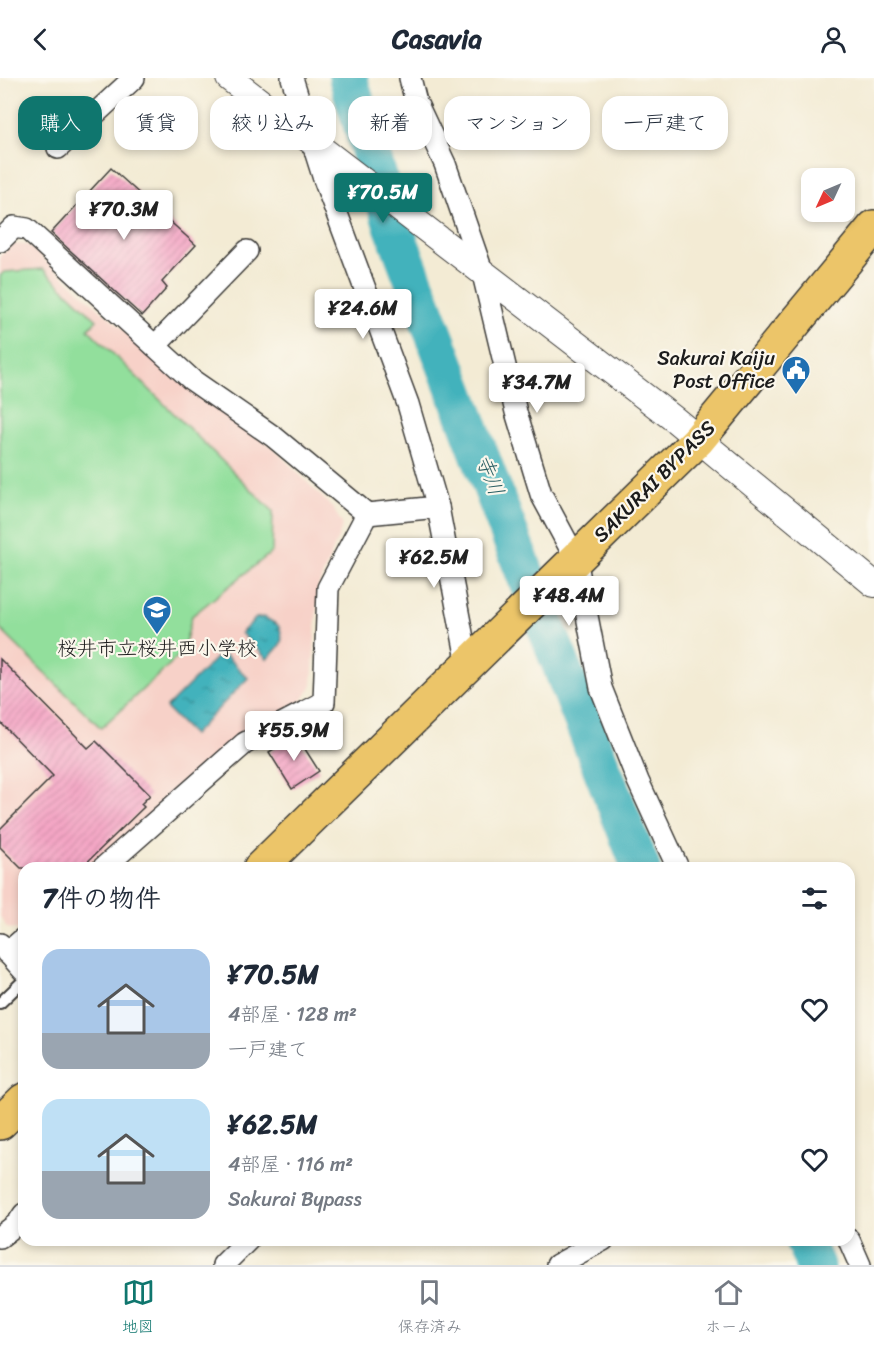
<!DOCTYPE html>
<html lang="ja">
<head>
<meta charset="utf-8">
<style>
	:root { --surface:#fff; --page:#f6f6f7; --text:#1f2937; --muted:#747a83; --line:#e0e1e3; --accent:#0f766e }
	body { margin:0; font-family:Sriracha,"Klee One",sans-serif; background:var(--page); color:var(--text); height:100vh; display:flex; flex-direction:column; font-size:22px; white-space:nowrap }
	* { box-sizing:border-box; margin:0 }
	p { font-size:20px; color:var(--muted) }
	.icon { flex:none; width:33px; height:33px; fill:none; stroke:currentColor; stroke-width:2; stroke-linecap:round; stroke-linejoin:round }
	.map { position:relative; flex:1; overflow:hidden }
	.details { position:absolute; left:18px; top:784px; width:837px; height:384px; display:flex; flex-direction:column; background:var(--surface); border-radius:18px; box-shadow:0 3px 9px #0003 }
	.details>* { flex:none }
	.top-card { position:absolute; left:18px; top:18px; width:838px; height:54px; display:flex; gap:12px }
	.needle { width:39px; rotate:226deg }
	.buttons { position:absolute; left:801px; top:90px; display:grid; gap:12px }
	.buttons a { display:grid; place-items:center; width:54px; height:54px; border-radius:12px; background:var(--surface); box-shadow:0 3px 9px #0003; font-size:30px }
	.price { position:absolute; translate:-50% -51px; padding:0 14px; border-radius:6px; background:#fff; color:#222; font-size:20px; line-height:39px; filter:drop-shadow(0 2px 3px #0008) }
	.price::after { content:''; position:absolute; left:50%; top:36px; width:18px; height:14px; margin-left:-9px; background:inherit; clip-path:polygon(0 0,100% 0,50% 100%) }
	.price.on { background:var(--accent); color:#fff }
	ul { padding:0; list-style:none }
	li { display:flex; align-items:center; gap:18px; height:150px; padding:0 24px }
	li span { display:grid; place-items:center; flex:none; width:168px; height:120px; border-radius:18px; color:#555 }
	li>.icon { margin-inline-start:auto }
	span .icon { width:72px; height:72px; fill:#fffc; stroke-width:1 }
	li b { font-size:26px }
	h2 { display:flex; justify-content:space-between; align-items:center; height:72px; padding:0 24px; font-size:26px }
	.chip { padding:0 21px; border-radius:18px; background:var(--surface); box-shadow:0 3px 9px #0003; font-size:21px; line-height:54px }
	.chip.on { background:var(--accent); color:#fff }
	header { display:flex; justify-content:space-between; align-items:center; height:78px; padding:0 24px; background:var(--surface); font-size:27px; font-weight:800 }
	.menu { display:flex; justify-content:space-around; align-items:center; height:84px; border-top:2px solid var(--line); background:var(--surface); font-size:16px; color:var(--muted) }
	.menu a { display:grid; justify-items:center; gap:3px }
	.menu .on { color:var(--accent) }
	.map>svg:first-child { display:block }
	.built { fill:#f7d1c8 }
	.grass { fill:#92df9c; stroke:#577e5c; stroke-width:1.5 }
	.water { fill:url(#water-ripples); stroke:#2f676c; stroke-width:1.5 }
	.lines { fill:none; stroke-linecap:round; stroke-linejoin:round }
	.river { stroke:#42b2bc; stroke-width:39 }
	.building { fill:url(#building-hatch) }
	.service-casing { stroke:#3c3b38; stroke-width:14 }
	.minor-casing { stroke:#3c3b38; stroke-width:24 }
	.tertiary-casing { stroke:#3c3b38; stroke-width:28 }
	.trunk-casing { stroke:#3c3b38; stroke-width:36 }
	.service { stroke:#fff; stroke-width:10 }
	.minor { stroke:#fff; stroke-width:21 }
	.tertiary { stroke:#fff; stroke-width:26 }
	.trunk { stroke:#ecc569; stroke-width:33 }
	.labels { text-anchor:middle; stroke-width:4.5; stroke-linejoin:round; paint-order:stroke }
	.poi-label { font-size:20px; fill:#1c1c1c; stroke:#fbf7ec; text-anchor:end }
	.street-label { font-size:20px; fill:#1c1c1c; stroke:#fbf7ec }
	.water-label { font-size:21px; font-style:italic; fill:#2d6064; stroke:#fbf7ec }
</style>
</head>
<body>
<header><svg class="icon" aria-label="back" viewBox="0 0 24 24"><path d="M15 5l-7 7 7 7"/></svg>Casavia<svg class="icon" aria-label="person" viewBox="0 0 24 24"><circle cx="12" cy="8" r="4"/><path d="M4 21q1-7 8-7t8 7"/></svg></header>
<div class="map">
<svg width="874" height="1187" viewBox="0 0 874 1187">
	<defs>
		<pattern id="water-ripples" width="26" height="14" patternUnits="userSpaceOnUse" patternTransform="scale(1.5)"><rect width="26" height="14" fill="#42b2bc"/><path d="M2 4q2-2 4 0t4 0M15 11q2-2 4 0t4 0" fill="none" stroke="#369098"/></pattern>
		<pattern id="building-hatch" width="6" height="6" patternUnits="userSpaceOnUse" patternTransform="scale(1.5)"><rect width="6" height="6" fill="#f4a6c5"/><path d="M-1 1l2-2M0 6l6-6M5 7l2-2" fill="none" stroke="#d18ea9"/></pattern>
	</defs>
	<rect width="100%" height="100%" fill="#fbf7ec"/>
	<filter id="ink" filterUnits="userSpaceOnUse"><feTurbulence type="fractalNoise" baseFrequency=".0167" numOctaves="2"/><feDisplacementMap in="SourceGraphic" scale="12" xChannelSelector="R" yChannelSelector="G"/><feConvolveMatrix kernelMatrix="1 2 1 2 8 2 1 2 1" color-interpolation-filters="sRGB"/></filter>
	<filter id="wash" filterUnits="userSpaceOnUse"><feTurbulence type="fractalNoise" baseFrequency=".008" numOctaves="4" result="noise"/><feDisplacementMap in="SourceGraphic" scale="24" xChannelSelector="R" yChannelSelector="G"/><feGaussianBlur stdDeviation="1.35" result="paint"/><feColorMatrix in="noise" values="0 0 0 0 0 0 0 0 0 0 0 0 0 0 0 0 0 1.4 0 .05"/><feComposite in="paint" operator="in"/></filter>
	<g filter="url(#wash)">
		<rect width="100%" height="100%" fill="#f3ebd4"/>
		<!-- built -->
		<path class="built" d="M12,166L28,167L186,307L271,368L332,429L343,447L318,509L312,607L302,623L92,790H24V848L19,852L7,850L0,838V178Z"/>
		<!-- grass -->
		<path class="grass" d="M43,191L97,242L88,251L273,433L272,474L192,538L183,574L101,650L0,551V198L4,194Z"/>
		<!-- water -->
		<g class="water">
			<path d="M264,539L278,547C287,563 279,570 267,581L241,555L256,540Z"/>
			<path d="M222,574L248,600L193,657L166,630Z"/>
		</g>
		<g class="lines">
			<!-- river -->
			<g class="river">
				<path d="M348,0L392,145L513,465L641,790"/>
				<path d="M804,1162L815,1187"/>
			</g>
		</g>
		<g id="blocks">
			<!-- building -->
			<g class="building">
				<path d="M111,90L196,167L162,204L167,210L142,238L51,155Z"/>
				<path d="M0,581L88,670L96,663L150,717L141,726L144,729L81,790H21L0,769V751L53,698L0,644Z"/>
				<path d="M296,657L319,693L292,711L269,674Z"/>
			</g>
		</g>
	</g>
	<g filter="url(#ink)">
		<use href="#blocks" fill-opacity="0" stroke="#3c3b38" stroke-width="1.5"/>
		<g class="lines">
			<!-- service casing -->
			<g class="service-casing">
				<path id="service" d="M0,925L24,902"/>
			</g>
			<!-- minor casing -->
			<g class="minor-casing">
				<g id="minor">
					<path d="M292,0L324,101L408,326L438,429L367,436"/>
					<path d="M410,0L416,24L445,86L483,196L516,334L541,416L576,481L601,610L638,703L678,790"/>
					<path d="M58,70L134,0"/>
					<path d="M0,163L14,149L27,151L192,302L274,359L367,436L328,510L324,624L245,665L103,790"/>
					<path d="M155,268L247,173"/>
					<path d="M438,429L468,587"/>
					<path d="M0,866L24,893"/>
					<path d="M7,875L24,860"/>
					<path d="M0,1159L18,1145L24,1136"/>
					<path d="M849,1162L860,1187"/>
					<path d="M223,1187L248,1162"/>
					<path d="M557,1187L603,1162"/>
				</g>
			</g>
			<!-- tertiary casing -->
			<g class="tertiary-casing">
				<path id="tertiary" d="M229,0L674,341L874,506"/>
			</g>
			<!-- trunk casing -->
			<g class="trunk-casing">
				<g id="trunk">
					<path d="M260,790L698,362L874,149"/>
					<path d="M0,1045L24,1022"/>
				</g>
			</g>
			<!-- service -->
			<use href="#service" class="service"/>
			<!-- minor -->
			<use href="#minor" class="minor"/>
			<!-- tertiary -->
			<use href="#tertiary" class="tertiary"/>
			<!-- trunk -->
			<use href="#trunk" class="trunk"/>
		</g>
	</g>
	<!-- icons -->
	<defs>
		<g id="civic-pin" transform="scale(1.5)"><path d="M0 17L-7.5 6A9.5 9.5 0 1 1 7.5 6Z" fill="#1f6fb2" stroke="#fbf7ec"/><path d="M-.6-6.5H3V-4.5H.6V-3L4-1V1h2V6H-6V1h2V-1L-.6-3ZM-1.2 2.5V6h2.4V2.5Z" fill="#fff"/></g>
		<g id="school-pin" transform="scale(1.5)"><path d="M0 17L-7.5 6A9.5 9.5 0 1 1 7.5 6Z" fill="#1f6fb2" stroke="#fbf7ec"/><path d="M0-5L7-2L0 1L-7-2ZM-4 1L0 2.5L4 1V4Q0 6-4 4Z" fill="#fff"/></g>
	</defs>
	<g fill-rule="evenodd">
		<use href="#civic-pin" x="796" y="292"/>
		<use href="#school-pin" x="157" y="532"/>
	</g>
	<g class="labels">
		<!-- poi labels -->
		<g class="poi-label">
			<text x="775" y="287">Sakurai Kaiju<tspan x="775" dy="23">Post Office</tspan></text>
			<text x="157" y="577" text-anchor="middle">桜井市立桜井西小学校</text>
		</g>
		<!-- street labels -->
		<g class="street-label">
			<text transform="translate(654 403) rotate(-45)" y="7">SAKURAI BYPASS</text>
		</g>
		<!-- water labels -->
		<g class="water-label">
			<text transform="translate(490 397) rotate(69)" y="7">寺川</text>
		</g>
	</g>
</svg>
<div class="buttons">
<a><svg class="needle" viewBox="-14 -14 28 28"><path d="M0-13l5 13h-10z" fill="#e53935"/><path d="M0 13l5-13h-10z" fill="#747a83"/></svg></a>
</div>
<b class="price on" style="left:383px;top:146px">¥70.5M</b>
<b class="price" style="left:124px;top:163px">¥70.3M</b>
<b class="price" style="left:363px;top:262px">¥24.6M</b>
<b class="price" style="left:537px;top:336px">¥34.7M</b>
<b class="price" style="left:434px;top:511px">¥62.5M</b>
<b class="price" style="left:569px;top:549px">¥48.4M</b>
<b class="price" style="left:294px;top:684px">¥55.9M</b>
<div class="top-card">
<a class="chip on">購入</a>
<a class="chip">賃貸</a>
<a class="chip">絞り込み</a>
<a class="chip">新着</a>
<a class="chip">マンション</a>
<a class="chip">一戸建て</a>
</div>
<section class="details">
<h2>7件の物件<svg class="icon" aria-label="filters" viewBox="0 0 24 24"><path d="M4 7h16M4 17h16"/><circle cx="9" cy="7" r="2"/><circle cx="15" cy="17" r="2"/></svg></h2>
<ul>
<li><span style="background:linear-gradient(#a9c7e8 70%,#9aa5b1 0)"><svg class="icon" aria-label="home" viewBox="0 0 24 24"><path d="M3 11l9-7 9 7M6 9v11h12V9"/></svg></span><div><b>¥70.5M</b><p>4部屋 · 128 m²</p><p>一戸建て</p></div><svg class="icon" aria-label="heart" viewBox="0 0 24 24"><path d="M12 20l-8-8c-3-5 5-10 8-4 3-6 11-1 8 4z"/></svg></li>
<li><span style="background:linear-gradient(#bfe0f5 60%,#9aa5b1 0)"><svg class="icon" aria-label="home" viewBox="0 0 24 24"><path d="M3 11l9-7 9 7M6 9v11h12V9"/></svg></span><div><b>¥62.5M</b><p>4部屋 · 116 m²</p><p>Sakurai Bypass</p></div><svg class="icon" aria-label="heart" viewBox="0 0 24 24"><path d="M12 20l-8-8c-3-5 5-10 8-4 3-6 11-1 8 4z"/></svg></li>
</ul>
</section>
</div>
<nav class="menu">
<a class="on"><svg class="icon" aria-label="map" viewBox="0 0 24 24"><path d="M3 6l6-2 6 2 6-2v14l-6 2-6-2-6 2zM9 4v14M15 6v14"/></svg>地図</a>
<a><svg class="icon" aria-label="saved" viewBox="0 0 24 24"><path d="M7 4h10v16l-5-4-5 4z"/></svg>保存済み</a>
<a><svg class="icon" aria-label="home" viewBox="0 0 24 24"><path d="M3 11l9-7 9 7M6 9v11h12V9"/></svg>ホーム</a>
</nav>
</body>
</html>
